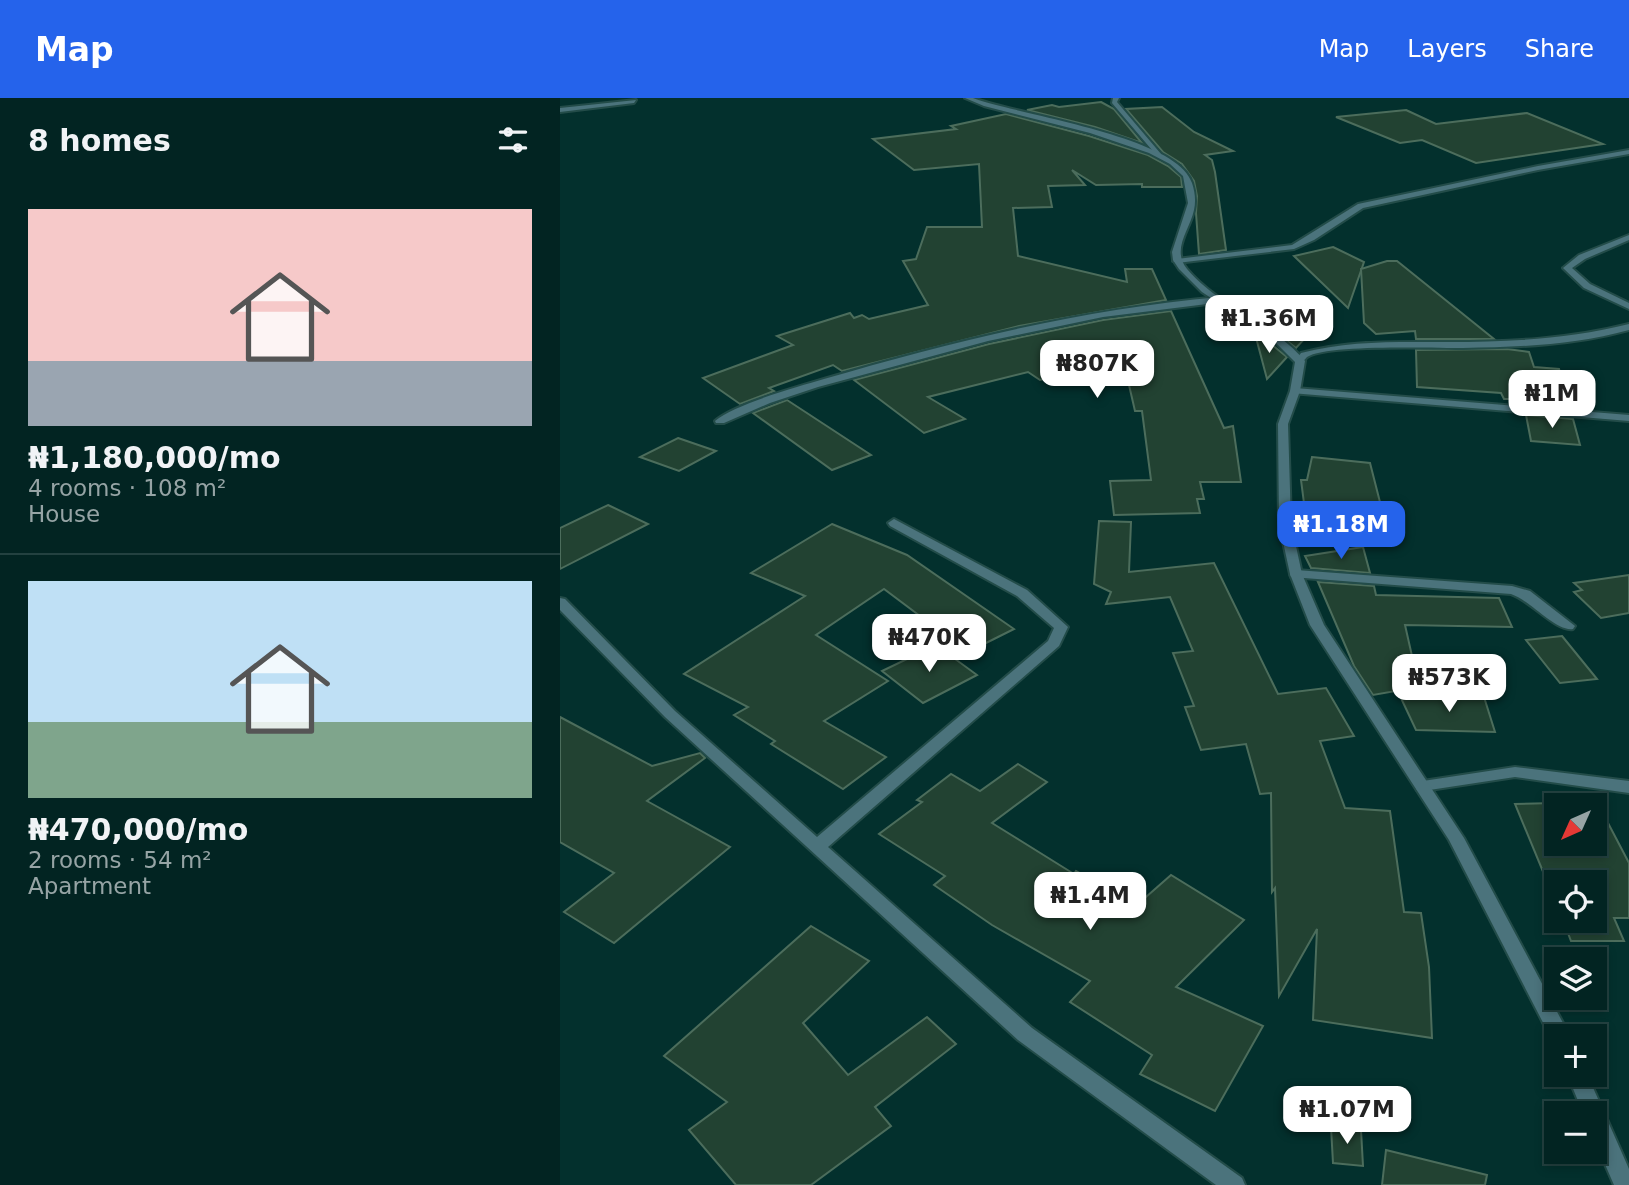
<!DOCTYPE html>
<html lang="en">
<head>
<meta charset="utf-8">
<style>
	:root { --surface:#022422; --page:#0c2c2a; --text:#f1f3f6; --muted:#96a4a5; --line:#234140; --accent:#2563eb }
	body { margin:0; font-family:"DejaVu Sans",sans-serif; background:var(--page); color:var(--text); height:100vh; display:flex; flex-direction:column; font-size:26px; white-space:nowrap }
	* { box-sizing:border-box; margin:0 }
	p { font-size:23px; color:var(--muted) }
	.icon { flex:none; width:38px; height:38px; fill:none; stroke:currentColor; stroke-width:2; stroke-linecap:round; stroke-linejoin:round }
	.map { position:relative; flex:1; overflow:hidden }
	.side { display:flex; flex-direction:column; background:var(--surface); width:560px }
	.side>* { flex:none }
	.needle { width:46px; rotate:225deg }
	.fabs { position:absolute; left:984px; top:695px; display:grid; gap:14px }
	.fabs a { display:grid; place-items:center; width:63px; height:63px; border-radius:0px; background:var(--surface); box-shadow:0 4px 10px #0003,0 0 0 2px var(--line); font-size:35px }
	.price { position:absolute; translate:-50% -60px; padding:0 16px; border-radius:14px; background:#fff; color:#222; font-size:23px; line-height:46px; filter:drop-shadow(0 2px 4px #0008) }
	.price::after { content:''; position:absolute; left:50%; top:42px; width:21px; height:16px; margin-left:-10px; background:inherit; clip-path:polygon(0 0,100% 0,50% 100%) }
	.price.current { background:var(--accent); color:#fff }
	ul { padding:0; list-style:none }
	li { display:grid; align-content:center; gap:14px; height:371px; padding:0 28px }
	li+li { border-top:2px solid var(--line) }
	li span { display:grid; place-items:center; height:217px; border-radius:0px; color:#555 }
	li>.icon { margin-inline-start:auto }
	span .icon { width:126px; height:126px; fill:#fffc; stroke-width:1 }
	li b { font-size:30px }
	h2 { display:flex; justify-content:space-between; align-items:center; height:84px; padding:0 28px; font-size:30px }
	header { display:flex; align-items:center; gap:42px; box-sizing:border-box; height:98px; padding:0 35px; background:var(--accent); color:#fff }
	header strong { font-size:33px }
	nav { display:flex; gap:38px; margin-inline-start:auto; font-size:24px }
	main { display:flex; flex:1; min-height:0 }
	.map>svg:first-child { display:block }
	.building { fill:#224232; stroke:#4c6d5c; stroke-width:2; fill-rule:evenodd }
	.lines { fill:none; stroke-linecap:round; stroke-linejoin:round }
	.minor-casing { stroke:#234c49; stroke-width:4 }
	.tertiary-casing { stroke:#234c49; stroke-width:4 }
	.minor { fill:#4b737c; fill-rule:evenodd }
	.tertiary { fill:#4b737c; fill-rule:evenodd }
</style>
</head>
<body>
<header>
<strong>Map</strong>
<nav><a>Map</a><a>Layers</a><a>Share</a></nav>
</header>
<main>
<section class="side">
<h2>8 homes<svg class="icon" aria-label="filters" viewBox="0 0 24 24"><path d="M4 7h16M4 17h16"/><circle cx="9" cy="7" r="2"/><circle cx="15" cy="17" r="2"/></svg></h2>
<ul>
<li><span style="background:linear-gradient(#f6c9c9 70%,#9aa5b1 0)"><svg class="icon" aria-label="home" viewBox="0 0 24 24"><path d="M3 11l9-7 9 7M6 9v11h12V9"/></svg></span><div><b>₦1,180,000/mo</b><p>4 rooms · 108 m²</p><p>House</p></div></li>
<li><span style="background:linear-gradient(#bfe0f5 65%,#7fa58c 0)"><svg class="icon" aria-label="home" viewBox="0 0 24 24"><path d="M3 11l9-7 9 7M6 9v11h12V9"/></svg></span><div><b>₦470,000/mo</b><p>2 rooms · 54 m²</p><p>Apartment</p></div></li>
</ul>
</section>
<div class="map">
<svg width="1069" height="1087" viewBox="0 0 1069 1087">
	<rect width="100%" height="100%" fill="#03302d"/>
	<!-- building -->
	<g class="building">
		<path d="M541,4L554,11L582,45L535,29L467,12L492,7L499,9Z"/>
		<path d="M602,9L634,34L673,53L645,57L652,62L655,74L666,152L639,156L636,115L637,98L634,83L622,66L603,54L566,11Z"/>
		<path d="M846,12L876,26L967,15L1043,46L916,65L862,42L840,45L776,19Z"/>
		<path d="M446,16L529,38L588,57L608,68L621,79L622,89H582V86L536,87L512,72L525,87L488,88L492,109L453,110L458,158L567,184L565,171H592L606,202L459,228L282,273L273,267L209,290L214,293L180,306L143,280L233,247L217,238L290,215L294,220L302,217L309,221L368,207L343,163L356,161L367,129H422L419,66L354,72L313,41L396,31L391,28Z"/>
		<path d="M773,149L804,164L788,210L734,158Z"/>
		<path d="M827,163H837L934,241H856L855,233L816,236L804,225L801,171Z"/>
		<path d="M611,213L664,330L673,328L681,384H640L644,401H637L640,415L554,417L550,383L591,382L582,313H575L563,261L480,282L468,274L368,299L405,321L364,335L294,282L429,246L543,222Z"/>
		<path d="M758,226L736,250L708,228Z"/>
		<path d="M694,232L727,259L707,281Z"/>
		<path d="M947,251L969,254L974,269L999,271L1010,310L963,306L962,301H944L941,295L857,289L856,252Z"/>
		<path d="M227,302L311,357L272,372L193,315Z"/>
		<path d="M966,317L1013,321L1020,347L971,343Z"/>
		<path d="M118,340L156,353L119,373L80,359Z"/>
		<path d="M752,359L810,365L822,412L745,413L741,382H747Z"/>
		<path d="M48,407L88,426L0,471V430Z"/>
		<path d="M539,423L571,424L569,474L654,465L718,596L766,590L794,638L760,643L785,710L830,713L844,814L861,815L869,869L872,940L753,922L757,831L719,898L715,790L712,794L711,695L700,696L686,646L641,652L625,609L634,608L613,555L633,553L610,499L546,506L551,494L534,486Z"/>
		<path d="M272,426L347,457L454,531L408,554L324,491L256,537L328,583L264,623L326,659L283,691L211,646L215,643L174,617L188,609L124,576L245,498L191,475Z"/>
		<path d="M803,449L810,475L751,470L745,458Z"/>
		<path d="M1069,477V515L1041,520L1014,494L1022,492L1014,485Z"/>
		<path d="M758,484L814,488L816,497L939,500L952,529L845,527L859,589L813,597L794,568Z"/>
		<path d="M1002,538L1037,581L1000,585L966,542Z"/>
		<path d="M376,547L417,577L363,605L322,573Z"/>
		<path d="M840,598L924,599L935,634L856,632Z"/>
		<path d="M0,619L92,668L140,655L145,660L87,703L170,749L54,845L4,814L54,775L0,744Z"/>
		<path d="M458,666L487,684L432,725L514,776L516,773L578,806L611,777L684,822L616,889L703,928L655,1013L580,976L592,957L510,904L530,883L432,827L374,787L385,778L319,736L362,704L357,702L391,676L420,693Z"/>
		<path d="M1037,704L1069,765V820H1054L1064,843H1011L1003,822H1034V784H996V805L955,706ZM996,707H1034V746H996Z"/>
		<path d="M251,828L309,863L243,925L288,977L367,919L396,946L315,1009L331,1028L251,1087H176L129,1032L167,1004L104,958Z"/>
		<path d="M771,1029L801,1032L803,1068L773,1065Z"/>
		<path d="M826,1052L927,1077L925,1087H822Z"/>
	</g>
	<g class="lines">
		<!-- minor casing -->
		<g class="minor-casing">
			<g id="minor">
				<path d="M553,0H559L557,4L601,56V58H597L552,5Z"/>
				<path d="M76,2L74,5L0,14V10Z"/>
				<path d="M1069,52V56L978,72L803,110L754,142L734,151L617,165L613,163L617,161L732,147L798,106L978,68Z"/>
				<path d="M1069,137V142L1025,161L1012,170L1030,186L1069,205V211L1024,190L1003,170L1019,157Z"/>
				<path d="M660,199L663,200V204L543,219L428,243L258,289L210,305L164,325H156L155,323C175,306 237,289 264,281C393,243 525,211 660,199Z"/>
				<path d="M1069,226V232C1015,247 959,249 903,250C876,250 766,246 747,259C745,261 743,264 740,266L735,263L741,255C790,242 839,244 889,244C950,244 1010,241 1069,226Z"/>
				<path d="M735,290L1069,317V323L731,295L730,293Z"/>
				<path d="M334,421L467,492L508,529L499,548L268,749L472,930L682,1080L685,1087H656L458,942L105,619L0,512V500L5,501L115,613L257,739L488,543L494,530L457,498L330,428L328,425Z"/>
				<path d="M736,472L952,488L970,493L1015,528L1013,531C996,534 970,502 951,496L731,479L730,476Z"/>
				<path d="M955,669L1069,683V695L955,679L863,693L857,692L855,688L857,684L863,683Z"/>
			</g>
		</g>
		<!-- tertiary casing -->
		<g class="tertiary-casing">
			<g id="tertiary">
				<path d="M405,0H413C458,17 618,38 632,85C635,94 636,103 634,112C630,132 611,151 627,171C660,210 712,224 745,263L740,293L728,326L731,425L742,476L764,527L904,740L1010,938H996V945L993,944L889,742L750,527L730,476L719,425L718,326L730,293L735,264L710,239L642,194L619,171L613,162L612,154L628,105L623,78L610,66L589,55L530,35L424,8Z"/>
				<path d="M1007,976H1027L1069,1071V1087H1054L1034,1041V1015H1023Z"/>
			</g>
		</g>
		<!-- minor -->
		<use href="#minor" class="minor"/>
		<!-- tertiary -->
		<use href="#tertiary" class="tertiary"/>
	</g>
</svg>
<div class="fabs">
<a><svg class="needle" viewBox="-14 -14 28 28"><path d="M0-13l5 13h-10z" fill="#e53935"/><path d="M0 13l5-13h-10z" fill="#96a4a5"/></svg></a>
<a><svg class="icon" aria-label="locate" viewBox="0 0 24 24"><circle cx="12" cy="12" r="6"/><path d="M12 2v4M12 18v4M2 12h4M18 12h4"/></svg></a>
<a><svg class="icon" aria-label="layers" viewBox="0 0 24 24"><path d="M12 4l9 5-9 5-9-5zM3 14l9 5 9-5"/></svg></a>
<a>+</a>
<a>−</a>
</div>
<b class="price" style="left:709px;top:257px">₦1.36M</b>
<b class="price" style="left:537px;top:302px">₦807K</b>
<b class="price" style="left:992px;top:332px">₦1M</b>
<b class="price current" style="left:781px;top:463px">₦1.18M</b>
<b class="price" style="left:369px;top:576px">₦470K</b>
<b class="price" style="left:889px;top:616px">₦573K</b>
<b class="price" style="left:530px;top:834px">₦1.4M</b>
<b class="price" style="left:787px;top:1048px">₦1.07M</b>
</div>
</main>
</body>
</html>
